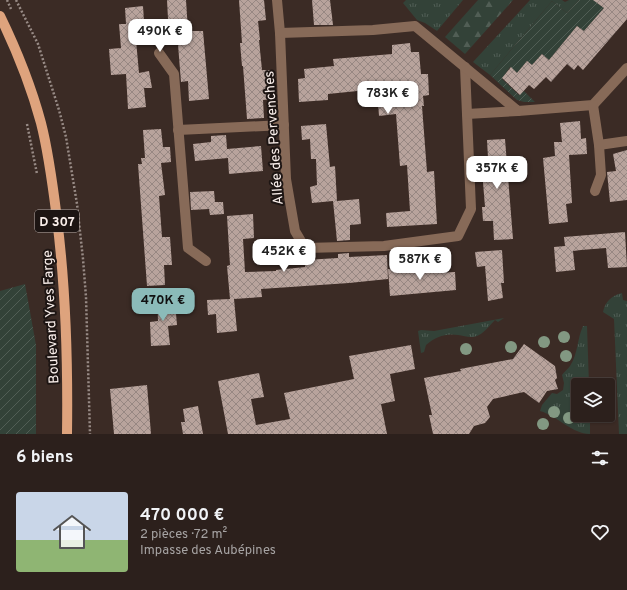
<!DOCTYPE html>
<html lang="fr">
<head>
<meta charset="utf-8">
<style>
	:root { --surface:#2c201c; --page:#382d29; --text:#f1f3f6; --muted:#a6a3a3; --line:#483e3b; --accent:#8bbbb9 }
	body { margin:0; font-family:Overpass,sans-serif; background:var(--page); color:var(--text); height:100vh; display:flex; flex-direction:column; font-size:15px; white-space:nowrap }
	* { box-sizing:border-box; margin:0 }
	p { font-size:13px; color:var(--muted) }
	.icon { flex:none; width:22px; height:22px; fill:none; stroke:currentColor; stroke-width:2; stroke-linecap:round; stroke-linejoin:round }
	.map { position:relative; height:434px; overflow:hidden }
	.drawer { display:flex; flex-direction:column; background:var(--surface); flex:1 }
	.drawer>* { flex:none }
	.tools { position:absolute; left:571px; top:378px; display:grid; gap:8px }
	.tools a { display:grid; place-items:center; width:44px; height:44px; border-radius:4px; background:var(--surface); box-shadow:0 1px 3px #0004,0 0 0 1px var(--line); font-size:20px }
	.price { position:absolute; translate:-50% -34px; padding:0 9px; border-radius:8px; background:#fff; color:#222; font-size:13px; line-height:26px; filter:drop-shadow(0 1px 2px #0008) }
	.price::after { content:''; position:absolute; left:50%; top:24px; width:12px; height:9px; margin-left:-6px; background:inherit; clip-path:polygon(0 0,100% 0,50% 100%) }
	.price.current { background:var(--accent); color:#111 }
	ul { padding:0; list-style:none }
	li { display:flex; align-items:center; gap:12px; height:100px; padding:0 16px }
	li+li { border-top:1px solid var(--line) }
	li span { display:grid; place-items:center; flex:none; width:112px; height:80px; border-radius:4px; color:#555 }
	li>.icon { margin-inline-start:auto }
	span .icon { width:48px; height:48px; fill:#fffc; stroke-width:1 }
	li b { font-size:17px }
	h2 { display:flex; justify-content:space-between; align-items:center; height:48px; padding:0 16px; font-size:17px }
	.map>svg:first-child { display:block }
	.grass { fill:url(#grass-tufts) }
	.forest { fill:url(#forest-firs) }
	.garden { fill:url(#garden-furrows) }
	.building { fill:url(#building-cross-hatch) }
	.lines { fill:none; stroke-linecap:round; stroke-linejoin:round }
	.path { stroke:#988b86; stroke-width:2.5; stroke-dasharray:2 2; stroke-linecap:butt }
	.street { stroke:#876a58; stroke-width:10 }
	.primary { stroke:#dea37d; stroke-width:10 }
	.tree { fill:#829882 }
	.labels { text-anchor:middle; stroke-width:4; stroke-linejoin:round; paint-order:stroke }
	.shield { fill:#1d1513; stroke:#b7adaa; stroke-width:1 }
	.shield-label { font-size:13px; font-weight:bold; fill:#f9eeea }
	.street-label { font-size:14px; fill:#f9eeea; stroke:#1d1513 }
</style>
</head>
<body>
<div class="map">
<svg width="627" height="434" viewBox="0 0 627 434">
	<defs>
		<pattern id="grass-tufts" width="24" height="20" patternUnits="userSpaceOnUse"><rect width="24" height="20" fill="#334238"/><path d="M3 7l-1-3M5 7V3M7 7l1-3M15 17l-1-3M17 17v-4M19 17l1-3" fill="none" stroke="#515e55"/></pattern>
		<pattern id="forest-firs" width="22" height="20" patternUnits="userSpaceOnUse"><rect width="22" height="20" fill="#334238"/><path d="M5 1l3.5 6h-7zM16 11l3.5 6h-7z" fill="#515e55"/></pattern>
		<pattern id="garden-furrows" width="10" height="10" patternUnits="userSpaceOnUse"><rect width="10" height="10" fill="#334238"/><path d="M-1 1l2-2M0 10L10 0M9 11l2-2" fill="none" stroke="#515e55"/></pattern>
		<pattern id="building-cross-hatch" width="8" height="8" patternUnits="userSpaceOnUse"><rect width="8" height="8" fill="#b8a39c"/><path d="M0 0l8 8M0 8l8-8" fill="none" stroke="#978782"/></pattern>
	</defs>
	<rect width="100%" height="100%" fill="#3b2b25"/>
	<!-- grass -->
	<g class="grass">
		<path d="M406,0H463L437,31L425,23L417,20L403,3Z"/>
		<path d="M530,0H562L565,2L569,0H579L567,13L552,1L490,75L473,62Z"/>
		<path d="M622,293L623,300L627,301V434H619L614,319L603,312C605,302 612,295 622,293Z"/>
		<path d="M504,318L498,322L495,320C490,325 485,332 479,335C472,339 465,336 458,335C446,333 435,337 426,345L424,352L421,353L418,331L421,330L434,331Z"/>
		<path d="M583,326H587L589,385H578V415H590V434C572,434 558,416 540,411L542,405L552,393L557,394L563,390L564,383L562,375C564,372 568,369 570,366C578,354 577,339 583,326Z"/>
	</g>
	<!-- forest -->
	<path class="forest" d="M478,0H513L465,54L445,37Z"/>
	<!-- garden -->
	<g class="garden">
		<path d="M579,0H599L597,3L604,8L584,31L577,26L549,60L542,54L532,65L527,61L517,73L510,67L502,79L519,95L524,91L535,102H524L517,100L490,75L552,1L567,13Z"/>
		<path d="M25,284L36,345V434H0V291Z"/>
	</g>
	<!-- building -->
	<g class="building">
		<path d="M167,0H186L188,31H203L209,99L189,101L188,81L181,82L177,32L152,34L153,38L136,40L139,73L149,71L152,88H144L146,107L128,109L126,74L111,75L109,49L121,48L119,24H126L125,8L143,6L144,21L168,19Z"/>
		<path d="M239,0H264L266,20L258,21L260,40H259L262,70H270L272,99L263,100L264,118L247,119L243,66H242L240,43H242Z"/>
		<path d="M312,0H330L333,25H314Z"/>
		<path d="M593,0H627V19L583,70L578,65L574,70L567,64L551,82L546,77L534,89L529,85L520,95L502,78L511,67L517,73L527,61L532,65L542,54L549,60L577,26L584,31L604,8Z"/>
		<path d="M410,43L411,52H419L421,74H428L429,95L423,96L424,106H422L427,172L434,171L437,224L387,227L386,213L410,211L407,165L400,166L396,114L379,116L377,89L328,94V100L299,102L298,79L305,78L304,69L334,66L333,59L392,54V45Z"/>
		<path d="M580,121L581,139L586,138L587,154L569,155L572,203L566,204L568,222L549,224L543,158L555,156L554,142H562L560,123Z"/>
		<path d="M326,124L330,167L335,166L337,201L359,199L361,224L350,225V240L337,241L333,201L312,203L310,187L317,185L316,159H311L310,139L302,140L301,126Z"/>
		<path d="M161,129L163,147H170L171,162L161,163L165,195L159,196L162,237H170L172,265H164L165,285L147,286L138,164H142L141,158H145L143,130Z"/>
		<path d="M226,135L227,149L261,146L263,171L229,174L228,158L195,161L193,144L211,142V136Z"/>
		<path d="M505,139L513,239L494,240L493,221H483L482,207H485L481,158H488L487,140Z"/>
		<path d="M627,150V200L610,202L607,172L616,171L613,154Z"/>
		<path d="M214,191L215,202H223L224,214L210,215L209,209L191,210L190,192Z"/>
		<path d="M253,214L254,238L243,239L245,272L276,271V270L305,267V260L338,258V254L349,253V257L387,255L388,279L349,283L261,289L262,297L234,299L237,331L217,333L216,314L208,315L207,300L230,299L227,266L230,265L227,216Z"/>
		<path d="M625,232L627,267L608,268L606,248L581,250L573,251L575,270L556,272L554,247L565,246L564,237Z"/>
		<path d="M502,250L504,283H501L503,298L488,301L485,266L477,267L475,252Z"/>
		<path d="M435,266L436,273L455,272L456,290L390,296L388,269Z"/>
		<path d="M172,296V303L175,302L177,325L168,326L170,345L151,346L150,322L158,321L157,297Z"/>
		<path d="M524,344L555,366L557,378L555,380L558,389L547,391L539,403L524,392L493,399L487,407L490,417L485,423L474,426L469,434H433L429,415H432L424,378L461,371L460,369L513,359Z"/>
		<path d="M411,345L415,369L390,374L395,401L381,404L387,434H228L218,381L259,373L264,397L251,399L256,425L290,419L284,393L354,379L349,356Z"/>
		<path d="M147,385L151,434H114L110,389Z"/>
		<path d="M198,406L203,434H183L181,422H185L183,409Z"/>
	</g>
	<g class="lines">
		<!-- path -->
		<g class="path">
			<path d="M7,0L11,9"/>
			<path d="M16,0L38,44L59,110L66,137L77,204L83,259L86,297L90,434"/>
			<path d="M27,124L37,174"/>
		</g>
		<!-- street -->
		<g class="street">
			<path d="M277,0L280,33L286,179L295,231L305,248L384,246L458,236L471,209L465,67"/>
			<path d="M280,33L373,30L415,26L518,111L593,105L627,68"/>
			<path d="M159,53L174,74L188,248L206,261"/>
			<path d="M593,105L599,145L601,175L595,191"/>
			<path d="M467,114L518,111"/>
			<path d="M178,130L284,125"/>
			<path d="M599,145L627,141"/>
		</g>
		<!-- primary -->
		<path class="primary" d="M0,16C17,51 31,86 41,123C49,154 53,187 57,219C66,291 68,362 67,434"/>
	</g>
	<!-- trees -->
	<g class="tree">
		<circle cx="564" cy="337" r="6"/>
		<circle cx="544" cy="342" r="6"/>
		<circle cx="511" cy="347" r="6"/>
		<circle cx="466" cy="349" r="6"/>
		<circle cx="566" cy="356" r="6"/>
		<circle cx="554" cy="412" r="6"/>
		<circle cx="569" cy="418" r="6"/>
		<circle cx="543" cy="424" r="6"/>
	</g>
	<g class="labels">
		<!-- shield labels -->
		<rect class="shield" x="35" y="210" width="44" height="22" rx="3"/>
		<g class="shield-label">
			<text x="57" y="226">D 307</text>
		</g>
		<!-- street labels -->
		<g class="street-label">
			<text transform="translate(273 138) rotate(-94)" y="5">Allée des Pervenches</text>
			<text transform="translate(50 317) rotate(-93)" y="5">Boulevard Yves Farge</text>
		</g>
	</g>
</svg>
<div class="tools">
<a><svg class="icon" aria-label="layers" viewBox="0 0 24 24"><path d="M12 4l9 5-9 5-9-5zM3 14l9 5 9-5"/></svg></a>
</div>
<b class="price" style="left:160px;top:53px">490K €</b>
<b class="price" style="left:388px;top:115px">783K €</b>
<b class="price" style="left:497px;top:190px">357K €</b>
<b class="price" style="left:284px;top:273px">452K €</b>
<b class="price" style="left:420px;top:281px">587K €</b>
<b class="price current" style="left:163px;top:322px">470K €</b>
</div>
<section class="drawer">
<h2>6 biens<svg class="icon" aria-label="filters" viewBox="0 0 24 24"><path d="M4 7h16M4 17h16"/><circle cx="9" cy="7" r="2"/><circle cx="15" cy="17" r="2"/></svg></h2>
<ul>
<li><span style="background:linear-gradient(#c9d6e8 60%,#8fb573 0)"><svg class="icon" aria-label="home" viewBox="0 0 24 24"><path d="M3 11l9-7 9 7M6 9v11h12V9"/></svg></span><div><b>470 000 €</b><p>2 pièces · 72 m²</p><p>Impasse des Aubépines</p></div><svg class="icon" aria-label="heart" viewBox="0 0 24 24"><path d="M12 20l-8-8c-3-5 5-10 8-4 3-6 11-1 8 4z"/></svg></li>
</ul>
</section>
</body>
</html>
